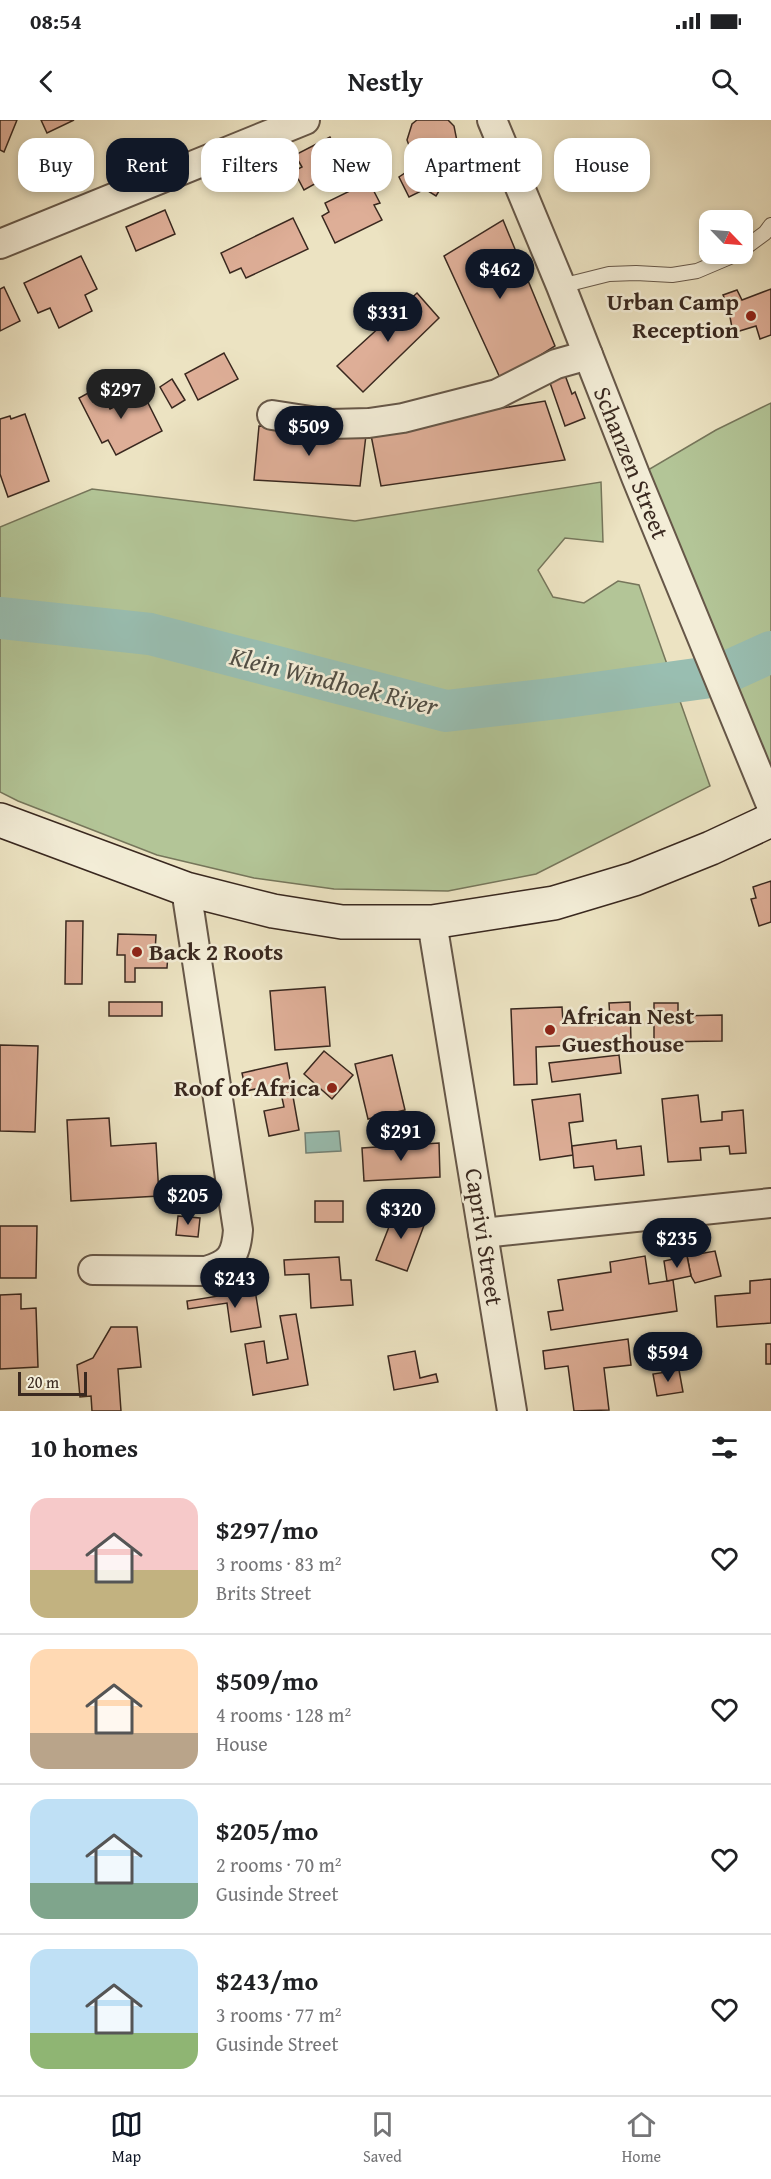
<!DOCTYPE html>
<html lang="en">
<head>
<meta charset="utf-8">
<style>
	:root { --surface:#fff; --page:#f6f6f6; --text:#202124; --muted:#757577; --line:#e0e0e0; --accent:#111827 }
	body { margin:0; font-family:"Gentium Book Plus",serif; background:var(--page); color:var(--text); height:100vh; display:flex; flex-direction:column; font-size:22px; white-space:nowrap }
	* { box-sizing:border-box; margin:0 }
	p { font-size:20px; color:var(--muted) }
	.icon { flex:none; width:33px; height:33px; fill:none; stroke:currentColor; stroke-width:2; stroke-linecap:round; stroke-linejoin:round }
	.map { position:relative; height:1291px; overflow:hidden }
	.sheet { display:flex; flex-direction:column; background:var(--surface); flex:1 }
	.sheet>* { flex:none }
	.banner { position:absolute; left:18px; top:18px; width:735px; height:54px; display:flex; gap:12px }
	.needle { width:39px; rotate:115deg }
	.fabs { position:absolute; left:699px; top:90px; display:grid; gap:12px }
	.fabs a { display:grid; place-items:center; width:54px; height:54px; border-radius:12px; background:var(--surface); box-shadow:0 3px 9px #0003; font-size:30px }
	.scale { position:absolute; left:18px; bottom:15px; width:69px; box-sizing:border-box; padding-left:6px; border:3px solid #39281f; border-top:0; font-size:16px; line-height:21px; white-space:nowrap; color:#39281f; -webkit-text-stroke:4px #f3edd7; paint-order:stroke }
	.price { position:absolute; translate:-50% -51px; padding:0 14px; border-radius:21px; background:var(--accent); color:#fff; font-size:20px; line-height:39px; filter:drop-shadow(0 2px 3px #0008) }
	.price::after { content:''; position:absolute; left:50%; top:36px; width:18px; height:14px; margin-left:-9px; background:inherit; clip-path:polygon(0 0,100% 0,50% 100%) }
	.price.current { background:#222; color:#fff }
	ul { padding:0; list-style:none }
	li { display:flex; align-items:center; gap:18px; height:150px; padding:0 30px }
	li+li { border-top:2px solid var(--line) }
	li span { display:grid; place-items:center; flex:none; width:168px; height:120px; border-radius:18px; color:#555 }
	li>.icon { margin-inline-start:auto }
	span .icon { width:72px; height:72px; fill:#fffc; stroke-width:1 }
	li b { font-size:26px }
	h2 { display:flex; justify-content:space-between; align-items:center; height:72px; padding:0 30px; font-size:26px }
	.chip { padding:0 21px; border-radius:18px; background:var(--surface); box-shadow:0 3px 9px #0003; font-size:21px; line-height:54px }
	.chip.current { background:var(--accent); color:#fff }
	.status { display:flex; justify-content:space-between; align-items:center; height:42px; padding:0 30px; background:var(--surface); direction:ltr }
	.status svg { height:16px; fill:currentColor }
	header { display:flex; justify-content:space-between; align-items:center; height:78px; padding:0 30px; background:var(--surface); font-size:27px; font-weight:700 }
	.tabs { display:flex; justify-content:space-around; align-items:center; height:84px; border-top:2px solid var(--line); background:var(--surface); font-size:16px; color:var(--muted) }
	.tabs a { display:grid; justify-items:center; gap:3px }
	.tabs .current { color:var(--accent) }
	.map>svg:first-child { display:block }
	.green { fill:#b3c597; stroke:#76765b; stroke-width:1.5 }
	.water { fill:#99beb1; stroke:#738277; stroke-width:1.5 }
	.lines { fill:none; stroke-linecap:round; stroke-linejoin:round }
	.river { stroke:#99beb1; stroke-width:42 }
	.building { fill:#deae97; stroke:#39281f; stroke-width:1.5 }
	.service-casing { stroke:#665748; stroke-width:16 }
	.minor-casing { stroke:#665748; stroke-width:32 }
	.secondary-casing { stroke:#39281f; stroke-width:36 }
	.service { stroke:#f3edd7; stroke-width:14 }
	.minor { stroke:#f3edd7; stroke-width:28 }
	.secondary { stroke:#f3edd7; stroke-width:33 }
	.poi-dot { fill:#8f2418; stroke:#f3edd7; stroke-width:2 }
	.labels { text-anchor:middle; stroke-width:5; stroke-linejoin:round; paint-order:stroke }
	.poi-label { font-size:24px; font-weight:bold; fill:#39281f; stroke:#f3edd7; text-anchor:end }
	.street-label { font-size:24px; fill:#39281f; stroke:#f3edd7 }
	.water-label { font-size:26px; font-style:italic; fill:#514e44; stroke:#f3edd7 }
</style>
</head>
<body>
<div class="status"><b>08:54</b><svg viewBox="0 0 49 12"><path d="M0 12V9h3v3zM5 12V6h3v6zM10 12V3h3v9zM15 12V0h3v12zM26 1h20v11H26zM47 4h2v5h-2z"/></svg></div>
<header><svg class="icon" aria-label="back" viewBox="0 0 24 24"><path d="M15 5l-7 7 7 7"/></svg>Nestly<svg class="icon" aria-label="search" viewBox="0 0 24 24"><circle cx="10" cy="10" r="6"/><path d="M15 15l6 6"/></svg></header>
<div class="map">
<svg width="771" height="1291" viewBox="0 0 771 1291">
	<rect width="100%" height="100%" fill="#ece3c2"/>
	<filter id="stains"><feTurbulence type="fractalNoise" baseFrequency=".00333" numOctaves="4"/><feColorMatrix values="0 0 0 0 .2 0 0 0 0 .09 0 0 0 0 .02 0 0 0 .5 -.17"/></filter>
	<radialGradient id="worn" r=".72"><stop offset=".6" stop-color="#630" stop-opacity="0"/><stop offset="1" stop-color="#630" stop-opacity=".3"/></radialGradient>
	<!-- green -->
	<g class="green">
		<path d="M771,283V685L636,357L716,310Z"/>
		<path d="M601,362L603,422L565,418L538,450L553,477L584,483L618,461L639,465L710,666L536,754L448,771L334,769L254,758L157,735L18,681L0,672V407L92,369L355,401Z"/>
	</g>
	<!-- water -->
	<path class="water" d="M339,1011L341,1031L306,1033L305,1013Z"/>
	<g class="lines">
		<!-- river -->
		<path class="river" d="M0,498L150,514L446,591L559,578L718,556L771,532"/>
	</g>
	<!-- building -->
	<g class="building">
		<path d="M0,0H17L4,32L0,30Z"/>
		<path d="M41,0H74L47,13Z"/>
		<path d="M417,0H448L454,6L457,21L456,29L444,42L428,44L413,36L407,20L412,4Z"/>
		<path d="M330,17L337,31L328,36L336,52L304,70L294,51L302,47L295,35Z"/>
		<path d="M378,25L387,43L365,54L380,83L374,85L382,100L335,123L322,96L329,92L325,83L352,70L345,55L364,45L359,35Z"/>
		<path d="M418,40L428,44H436L437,50L449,55L436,76L425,69L409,77L399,57L408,51L410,53Z"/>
		<path d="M165,90L175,114L136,131L126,107Z"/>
		<path d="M293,98L308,129L246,158L241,148L230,153L221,133Z"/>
		<path d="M503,100L555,226L501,260L444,136Z"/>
		<path d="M81,136L97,169L85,175L92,191L59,208L50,188L38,193L24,163Z"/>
		<path d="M4,167L20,201L0,211V169Z"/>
		<path d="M771,169V215L760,219L756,206L733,213L728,186L723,175L737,170L742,180Z"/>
		<path d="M417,173L439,198L363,272L337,246Z"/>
		<path d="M224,233L238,259L198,280L185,254Z"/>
		<path d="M562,247L572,274L575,272L585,298L565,306L549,260Z"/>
		<path d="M172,259L185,280L172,288L160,267Z"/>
		<path d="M99,267L110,289L143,273L162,311L116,335L108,320L102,323L79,278Z"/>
		<path d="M545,281L565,340L381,366L370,310Z"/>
		<path d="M25,294L49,361L8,377L0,354V299L10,296L11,299Z"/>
		<path d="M259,306L366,315L360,366L254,360Z"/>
		<path d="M771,761V802L759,806L751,779L756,778L753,767Z"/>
		<path d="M66,801H83L82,864H65Z"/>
		<path d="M118,814L156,815L155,833H168L167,848H135V862H125V835H117Z"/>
		<path d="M325,867L330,926L275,930L270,871Z"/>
		<rect x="109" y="882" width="53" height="14"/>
		<path d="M630,882L631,922L536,927L537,964L514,965L511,889L562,887L563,902L610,899L609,883Z"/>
		<path d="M654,883H678V896L722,895V921L654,922Z"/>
		<path d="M0,925L38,926L35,1012L0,1011Z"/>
		<path d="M324,931L353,955L332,979L304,954Z"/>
		<path d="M392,935L405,990L368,999L355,944Z"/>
		<path d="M619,935L621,953L552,962L549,943Z"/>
		<path d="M287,943L299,1010L269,1016L264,991L284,987L279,964L246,971L242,953Z"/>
		<path d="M580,974L583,1001L569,1003L573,1035L540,1040L532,980Z"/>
		<path d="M698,975L701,1002L722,1000V992L743,990L746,1033L730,1034L729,1026L700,1028L701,1040L668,1042L662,979Z"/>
		<path d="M109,998L111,1026L156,1023L159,1076L71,1081L67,1000Z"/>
		<path d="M616,1020L617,1029L641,1026L644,1055L595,1060L593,1046L574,1048L572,1026Z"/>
		<path d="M439,1023L440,1057L364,1061L362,1028Z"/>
		<rect x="315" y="1081" width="28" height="21"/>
		<path d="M396,1089L426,1100L407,1151L376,1140Z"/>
		<path d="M178,1096L200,1098L198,1117L176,1115Z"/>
		<path d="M0,1106H37L36,1158H0Z"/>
		<path d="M715,1131L721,1156L695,1163L691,1156L687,1136Z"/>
		<path d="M645,1136L649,1164L673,1160L677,1191L551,1210L548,1192L563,1190L558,1160L611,1152L610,1142Z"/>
		<path d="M687,1136L691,1156L667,1161L664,1141Z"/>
		<path d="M339,1137L341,1160H351L353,1185L311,1188L309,1154L285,1155L284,1140Z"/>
		<path d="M771,1159V1203L717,1207L715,1176L750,1173V1161Z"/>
		<path d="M255,1170L261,1207L231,1212L227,1183L188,1189L187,1181Z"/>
		<path d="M21,1174V1189L36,1188L38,1247L0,1249V1175Z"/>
		<path d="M296,1194L308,1265L253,1275L245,1224L264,1221L267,1243L288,1239L280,1196Z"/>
		<path d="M111,1207H137L141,1247L118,1249L121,1291H92L91,1276L80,1277L77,1245L93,1238Z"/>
		<path d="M628,1219L631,1245L604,1248L609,1290L574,1291L568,1246L545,1249L543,1231Z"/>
		<rect x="766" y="1224" width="5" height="20"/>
		<path d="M415,1231L420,1258L436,1254L438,1262L394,1270L388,1236Z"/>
		<path d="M679,1250L683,1272L657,1276L653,1254Z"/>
	</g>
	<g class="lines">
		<!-- service casing -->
		<g class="service-casing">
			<g id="service">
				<path d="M742,130L765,113L771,105"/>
				<path d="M561,166L609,154L636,153L672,155L697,151L737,134"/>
			</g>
		</g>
		<!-- minor casing -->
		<g class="minor-casing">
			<g id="minor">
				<path d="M492,0L561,166L636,357L771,685"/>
				<path d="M0,124L305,0"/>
				<path d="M272,295L330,304L369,303L403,298L497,274L556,244L588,235"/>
				<path d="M432,802L512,1291"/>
				<path d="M483,1113L771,1083"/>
				<path d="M93,1150L206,1151C230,1144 236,1136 238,1110L186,769"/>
			</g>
		</g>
		<!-- secondary casing -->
		<g class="secondary-casing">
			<path id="secondary" d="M0,700L186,769L273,791L342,802H432L554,783L634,759L711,728L771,700"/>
		</g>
		<!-- service -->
		<use href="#service" class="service"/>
		<!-- minor -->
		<use href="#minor" class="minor"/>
		<!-- secondary -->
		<use href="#secondary" class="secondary"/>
	</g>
	<!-- markers -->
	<g class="poi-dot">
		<circle cx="751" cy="196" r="6"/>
		<circle cx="137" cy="832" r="6"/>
		<circle cx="550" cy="910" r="6"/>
		<circle cx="332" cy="968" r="6"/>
	</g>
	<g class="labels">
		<!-- poi labels -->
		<g class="poi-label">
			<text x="739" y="190">Urban Camp<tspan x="739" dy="28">Reception</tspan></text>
			<text x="149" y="840" text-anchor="start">Back 2 Roots</text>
			<text x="562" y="904" text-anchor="start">African Nest<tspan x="562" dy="28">Guesthouse</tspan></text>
			<text x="320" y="976">Roof of Africa</text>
		</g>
		<!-- street labels -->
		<g class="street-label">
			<text transform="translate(631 343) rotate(68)" y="8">Schanzen Street</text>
			<text transform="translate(484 1117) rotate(81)" y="8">Caprivi Street</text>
		</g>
		<!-- water labels -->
		<g class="water-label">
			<text transform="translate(334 561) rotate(14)" y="9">Klein Windhoek River</text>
		</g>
	</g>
	<rect width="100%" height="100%" filter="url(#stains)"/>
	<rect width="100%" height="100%" fill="url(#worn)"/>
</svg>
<div class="fabs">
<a><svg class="needle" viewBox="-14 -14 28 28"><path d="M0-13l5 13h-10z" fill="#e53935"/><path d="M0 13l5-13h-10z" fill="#757577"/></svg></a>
</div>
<div class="scale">20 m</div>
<b class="price" style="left:500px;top:180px">$462</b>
<b class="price" style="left:388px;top:223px">$331</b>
<b class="price current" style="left:121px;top:300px">$297</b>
<b class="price" style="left:309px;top:337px">$509</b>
<b class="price" style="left:401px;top:1042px">$291</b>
<b class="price" style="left:188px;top:1106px">$205</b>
<b class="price" style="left:401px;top:1120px">$320</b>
<b class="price" style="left:677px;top:1149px">$235</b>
<b class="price" style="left:235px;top:1189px">$243</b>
<b class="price" style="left:668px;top:1263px">$594</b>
<div class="banner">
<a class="chip">Buy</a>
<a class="chip current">Rent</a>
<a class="chip">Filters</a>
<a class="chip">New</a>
<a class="chip">Apartment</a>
<a class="chip">House</a>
</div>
</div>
<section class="sheet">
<h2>10 homes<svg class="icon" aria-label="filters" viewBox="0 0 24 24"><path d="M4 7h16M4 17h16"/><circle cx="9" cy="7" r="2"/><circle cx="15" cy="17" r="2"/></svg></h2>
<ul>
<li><span style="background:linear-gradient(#f6c9c9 60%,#c2b280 0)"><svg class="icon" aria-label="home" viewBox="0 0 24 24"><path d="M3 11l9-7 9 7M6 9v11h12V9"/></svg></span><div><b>$297/mo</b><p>3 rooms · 83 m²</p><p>Brits Street</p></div><svg class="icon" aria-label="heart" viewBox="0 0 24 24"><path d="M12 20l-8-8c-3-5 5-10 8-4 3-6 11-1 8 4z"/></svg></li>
<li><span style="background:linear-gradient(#ffd9b3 70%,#b9a48a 0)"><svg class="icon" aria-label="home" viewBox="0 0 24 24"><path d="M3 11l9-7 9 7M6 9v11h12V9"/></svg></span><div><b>$509/mo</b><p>4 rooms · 128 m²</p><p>House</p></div><svg class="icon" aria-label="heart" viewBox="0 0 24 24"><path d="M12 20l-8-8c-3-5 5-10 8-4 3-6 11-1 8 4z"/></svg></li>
<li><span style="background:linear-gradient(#bfe0f5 70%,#7fa58c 0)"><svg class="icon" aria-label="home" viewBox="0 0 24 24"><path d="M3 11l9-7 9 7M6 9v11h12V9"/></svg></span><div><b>$205/mo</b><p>2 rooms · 70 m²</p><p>Gusinde Street</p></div><svg class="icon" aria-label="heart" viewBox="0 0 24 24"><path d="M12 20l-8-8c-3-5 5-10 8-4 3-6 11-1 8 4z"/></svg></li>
<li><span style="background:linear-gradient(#bfe0f5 70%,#8fb573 0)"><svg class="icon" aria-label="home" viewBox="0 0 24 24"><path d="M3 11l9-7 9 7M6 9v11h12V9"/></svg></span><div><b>$243/mo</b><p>3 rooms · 77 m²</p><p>Gusinde Street</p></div><svg class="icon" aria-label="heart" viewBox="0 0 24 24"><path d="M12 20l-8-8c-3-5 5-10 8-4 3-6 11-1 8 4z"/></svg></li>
</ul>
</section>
<nav class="tabs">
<a class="current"><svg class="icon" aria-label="map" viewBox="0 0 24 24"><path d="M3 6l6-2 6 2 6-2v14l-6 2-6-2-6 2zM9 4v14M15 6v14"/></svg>Map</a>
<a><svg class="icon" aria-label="saved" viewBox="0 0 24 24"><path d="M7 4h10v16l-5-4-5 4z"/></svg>Saved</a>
<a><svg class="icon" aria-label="home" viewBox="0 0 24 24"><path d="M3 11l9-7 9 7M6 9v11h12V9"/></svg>Home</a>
</nav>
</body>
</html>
